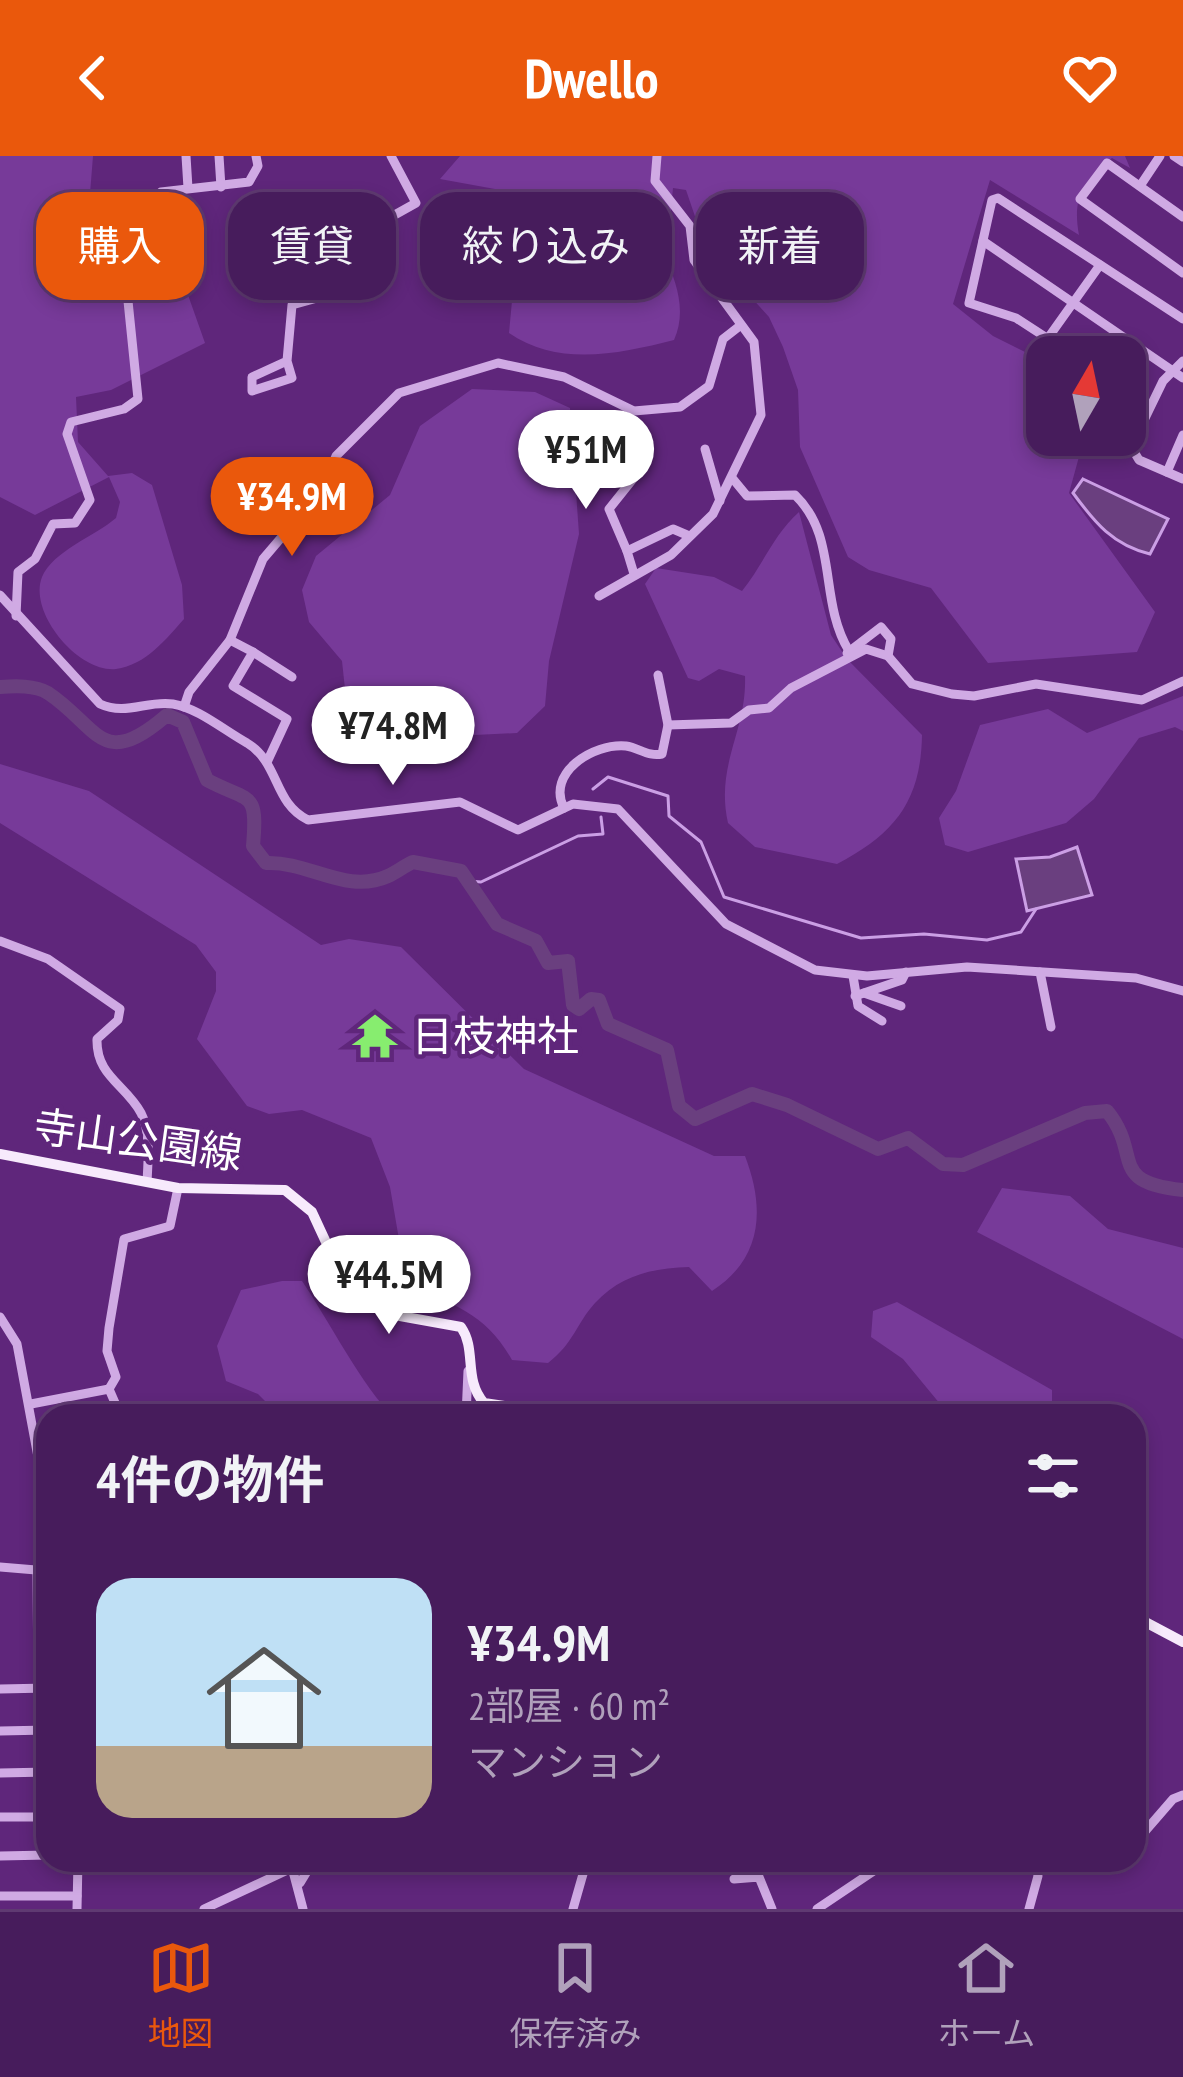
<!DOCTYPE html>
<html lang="ja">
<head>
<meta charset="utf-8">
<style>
	:root { --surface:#471c5c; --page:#512965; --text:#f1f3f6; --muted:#b0a1bb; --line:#5f3a72; --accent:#ea580c }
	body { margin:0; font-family:"PT Sans Narrow","Noto Sans JP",sans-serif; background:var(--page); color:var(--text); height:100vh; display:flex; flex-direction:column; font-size:45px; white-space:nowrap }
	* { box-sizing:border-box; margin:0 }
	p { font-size:39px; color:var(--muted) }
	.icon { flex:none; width:66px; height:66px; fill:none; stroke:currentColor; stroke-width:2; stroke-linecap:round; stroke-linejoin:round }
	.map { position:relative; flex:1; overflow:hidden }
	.side { position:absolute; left:36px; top:1248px; width:1110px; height:468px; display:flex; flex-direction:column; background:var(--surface); border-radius:36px; box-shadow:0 6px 18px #0003,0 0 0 3px var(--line) }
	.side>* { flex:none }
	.banner { position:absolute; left:36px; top:36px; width:1113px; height:108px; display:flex; gap:24px }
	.needle { width:78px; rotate:9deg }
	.controls { position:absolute; left:1026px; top:180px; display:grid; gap:24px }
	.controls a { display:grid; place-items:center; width:120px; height:120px; border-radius:24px; background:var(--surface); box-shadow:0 6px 18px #0003,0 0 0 3px var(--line); font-size:60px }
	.price { position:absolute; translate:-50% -102px; padding:0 27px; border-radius:42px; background:#fff; color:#222; font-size:39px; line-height:78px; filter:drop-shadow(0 3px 6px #0008) }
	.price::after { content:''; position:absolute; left:50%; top:72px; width:36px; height:27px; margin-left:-18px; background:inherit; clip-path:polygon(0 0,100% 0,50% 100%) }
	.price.on { background:var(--accent); color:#fff }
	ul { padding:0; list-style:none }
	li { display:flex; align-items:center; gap:36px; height:300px; padding:0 60px }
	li+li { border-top:3px solid var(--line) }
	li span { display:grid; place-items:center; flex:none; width:336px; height:240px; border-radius:36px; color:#555 }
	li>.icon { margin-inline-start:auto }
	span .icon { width:144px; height:144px; fill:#fffc; stroke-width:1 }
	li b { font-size:51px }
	h2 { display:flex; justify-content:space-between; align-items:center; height:144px; padding:0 60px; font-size:51px }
	.tag { padding:0 42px; border-radius:36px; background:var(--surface); box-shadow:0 6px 18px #0003,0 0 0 3px var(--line); font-size:42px; line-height:108px }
	.tag.on { background:var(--accent); color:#fff }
	header { display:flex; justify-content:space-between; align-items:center; height:156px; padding:0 60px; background:var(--accent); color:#fff; font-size:54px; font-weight:700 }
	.tab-bar { display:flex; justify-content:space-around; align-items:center; height:168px; border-top:3px solid var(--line); background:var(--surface); font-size:33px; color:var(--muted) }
	.tab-bar a { display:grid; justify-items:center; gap:6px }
	.tab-bar .on { color:var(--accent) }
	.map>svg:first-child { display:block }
	.green { fill:#773a99 }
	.water { fill:#6a3f7f; stroke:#cb9fe5; stroke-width:3 }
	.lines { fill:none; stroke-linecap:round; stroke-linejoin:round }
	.stream { stroke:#cb9fe5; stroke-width:3 }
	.river { stroke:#6a3f7f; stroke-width:14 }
	.minor { stroke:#d0aae4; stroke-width:9 }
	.major { stroke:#f7eafc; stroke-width:10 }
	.labels { text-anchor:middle; stroke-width:9; stroke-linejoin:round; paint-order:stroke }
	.poi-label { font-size:42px; fill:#fff; stroke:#5f267b; text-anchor:start }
	.street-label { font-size:42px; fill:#fff; stroke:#5f267b }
</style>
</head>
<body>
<header><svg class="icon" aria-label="back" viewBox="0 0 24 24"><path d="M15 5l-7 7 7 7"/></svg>Dwello<svg class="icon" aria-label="heart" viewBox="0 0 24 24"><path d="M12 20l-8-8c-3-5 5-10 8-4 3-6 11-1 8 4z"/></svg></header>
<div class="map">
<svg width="1183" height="1753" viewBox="0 0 1183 1753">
	<rect width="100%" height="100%" fill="#5f267b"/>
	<!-- green -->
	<g class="green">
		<path d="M0,0H93L85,101L182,122L205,187L111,234L76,241L78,286L108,320L132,317L152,329L182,429L184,463C166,483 146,509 116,513C78,517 28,456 42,421C53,395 95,380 116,362L120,346L109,321L35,359L0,341Z"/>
		<path d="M460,0H1125L1130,12L1112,2C1083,26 1072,41 1079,79L990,24L953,148L993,180L1047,207V279H1085L1069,337L1155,456L1137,496L988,507L931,432L869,414L848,401L800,291L798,234L783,191L769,161L732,120L761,89L700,75L686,34L673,32L670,63L648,65C665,102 692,144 674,184C619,198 558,211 509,177L522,38L440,23Z"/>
		<path d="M472,233L535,236L570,252L579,378L549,505L545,550L517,577L373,584L345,533L342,505L309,466L302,434L316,400L390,339L420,270Z"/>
		<path d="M799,356L831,479L847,503L922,579C921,646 894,678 837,708L755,691L728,667C715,609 747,575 745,520L719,513L699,525L688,522L645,428L656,412L714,421L742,435C763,409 774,378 799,356Z"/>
		<path d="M1183,540V575L1175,571L1139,582L1094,643L1066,667L968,696L945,689L939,662L956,635L980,569L1048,553L1087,577Z"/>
		<path d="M0,608L89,635L321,789L349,783L401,791L524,913L714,1000H745C765,1052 763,1102 712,1135L689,1111C653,1112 621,1119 595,1147C576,1168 574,1187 548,1207L512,1204C487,1159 454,1147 407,1130L390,1031L371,982L302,954L269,958L247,950L197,883L216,835V816L196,789L0,667Z"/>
		<path d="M1002,1032L1070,1040L1108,1073L1183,1092V1183L977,1076Z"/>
		<path d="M282,1125H302C328,1163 363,1232 393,1260H280L258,1238L226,1225L217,1190L241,1134Z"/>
		<path d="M897,1146L1052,1234V1260H950L903,1203L871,1181L873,1155Z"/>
	</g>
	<!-- water -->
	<g class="water">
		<path d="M1083,323L1168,363L1150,398C1113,389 1095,367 1073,337Z"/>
		<path d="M1077,691L1092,739L1027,755L1016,703L1050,701Z"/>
	</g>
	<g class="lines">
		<!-- stream -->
		<g class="stream">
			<path d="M593,633L608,621L668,640L669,660L701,686L724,741L861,782L924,778L987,784L1021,776L1036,753"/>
			<path d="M469,725L481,726L578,680L603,678L601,661"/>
		</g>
		<!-- river -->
		<path class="river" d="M0,531C15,530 35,529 48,537C99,571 101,616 167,559L183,566L207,624C250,647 258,633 253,690L266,707C309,705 346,739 388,720C397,716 404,710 413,706L461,715L497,768L536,785L548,807L568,805L573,849L579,853L591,843L599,844L608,868L667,894L679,950L695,963L752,938L787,949L878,993L908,982L943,1008L963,1009L1085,957L1107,955C1143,999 1106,1026 1183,1034"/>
		<!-- minor -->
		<g class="minor">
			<path d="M186,0L188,32"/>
			<path d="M219,0L221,31"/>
			<path d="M1174,0L1183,6"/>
			<path d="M1140,30L1160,0"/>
			<path d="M1183,61L1107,7L1080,43L1183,117"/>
			<path d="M983,85L1183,222"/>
			<path d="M94,89L115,94L141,67"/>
			<path d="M1048,182L1100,109"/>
			<path d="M1076,201L1016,162L969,147L992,44L998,42L1183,163"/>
			<path d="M287,205L252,221V235L292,222L287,205L292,149L346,134L348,85L416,47L391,0"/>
			<path d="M1124,279L1139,304L1183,323"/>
			<path d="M705,293L720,345"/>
			<path d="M1130,293L1163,225L1183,205"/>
			<path d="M1167,316L1183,279"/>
			<path d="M733,323L747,340L795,339C839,381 818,444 849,495"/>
			<path d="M627,395L609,353L633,323L632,311"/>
			<path d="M634,418L627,395L673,373L687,379"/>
			<path d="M0,439L100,548C126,560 147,544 173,548C198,552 225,575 247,587C280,607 273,647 308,664L460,646L518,674L573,648L618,653L726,768L815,814L867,820L967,811L1136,822L1183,835"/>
			<path d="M599,440L671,399L713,358L761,259L754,186L694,104L690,70L655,25L657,0"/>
			<path d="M16,460L18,416L35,403L53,368L75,367L90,344L67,278L71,266L124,253L138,243L128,145L130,109L148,48L161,36L249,26L258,10L256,0"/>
			<path d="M230,484L253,496L233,530L287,563L268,604"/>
			<path d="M253,496L292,521"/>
			<path d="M847,497L881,471L891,483L888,500"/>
			<path d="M184,551L189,536L230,484L263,403L321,335L336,300L399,237L498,207L564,221L634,255L680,251L709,230L723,183L741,169"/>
			<path d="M668,569L731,567L749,554L769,552L791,532L866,493L888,500L912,528L952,538L974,540L1036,528L1142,544L1183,525"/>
			<path d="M564,652C546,617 593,587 626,590C639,592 649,601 662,598L668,569L658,519"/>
			<path d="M0,785L48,803L120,853L118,864L97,883C96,920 125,928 141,957C151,976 148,1005 147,1026"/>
			<path d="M1040,816L1051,871"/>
			<path d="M853,820L858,850L882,865"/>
			<path d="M864,837L901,850"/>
			<path d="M855,840L902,824L906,816"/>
			<path d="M0,1161L17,1188L48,1355"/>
			<path d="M31,1248L109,1233"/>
			<path d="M138,1260L119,1256L109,1233L116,1221L107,1195L109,1172L124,1083L170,1070L178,1032"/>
			<path d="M175,1260H184"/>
			<path d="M466,1260L468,1215"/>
			<path d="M0,1411L48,1415"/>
			<path d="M37,1416L38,1532"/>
			<path d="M0,1533L48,1532"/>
			<path d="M0,1575L48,1574"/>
			<path d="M0,1617L48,1616"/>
			<path d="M0,1661H48"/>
			<path d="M1134,1688L1173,1643L1183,1639"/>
			<path d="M0,1700L48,1699"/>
			<path d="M290,1704L303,1753"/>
			<path d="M734,1723L759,1721L772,1753"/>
			<path d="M300,1727L314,1704"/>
			<path d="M0,1740H77"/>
			<path d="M77,1753L78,1704"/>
			<path d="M204,1753L294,1711"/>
			<path d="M573,1753L587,1704"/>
			<path d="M817,1753L890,1704"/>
			<path d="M1029,1753L1038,1720L1035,1704"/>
		</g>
		<!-- major -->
		<g class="major">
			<path d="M0,998L178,1032L285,1034L312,1056L337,1110L400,1160L461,1171C477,1194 463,1223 484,1247L571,1260"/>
			<path d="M1134,1460L1183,1486"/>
		</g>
	</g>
	<!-- icons -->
	<defs>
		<g id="temple-bare" transform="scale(3.6)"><path d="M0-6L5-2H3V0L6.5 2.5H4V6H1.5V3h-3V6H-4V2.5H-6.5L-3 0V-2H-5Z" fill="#87ed6f" stroke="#5f267b" stroke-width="2.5" paint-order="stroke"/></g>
	</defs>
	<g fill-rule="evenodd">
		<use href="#temple-bare" x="375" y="880"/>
	</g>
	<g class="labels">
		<!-- poi labels -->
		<g class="poi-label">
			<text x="411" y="895">日枝神社</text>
		</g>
		<!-- street labels -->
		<g class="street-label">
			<text transform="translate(138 984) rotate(8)" y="15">寺山公園線</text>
		</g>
	</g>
</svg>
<div class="controls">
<a><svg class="needle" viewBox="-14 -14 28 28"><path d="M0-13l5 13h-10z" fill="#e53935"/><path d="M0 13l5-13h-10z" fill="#b0a1bb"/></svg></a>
</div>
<b class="price" style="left:586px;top:356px">¥51M</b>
<b class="price on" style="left:292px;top:403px">¥34.9M</b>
<b class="price" style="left:393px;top:632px">¥74.8M</b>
<b class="price" style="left:389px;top:1181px">¥44.5M</b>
<div class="banner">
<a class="tag on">購入</a>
<a class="tag">賃貸</a>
<a class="tag">絞り込み</a>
<a class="tag">新着</a>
</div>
<section class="side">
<h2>4件の物件<svg class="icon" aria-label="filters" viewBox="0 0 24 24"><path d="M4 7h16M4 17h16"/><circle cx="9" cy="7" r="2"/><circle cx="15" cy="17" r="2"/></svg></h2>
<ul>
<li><span style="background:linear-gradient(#bfe0f5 70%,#b9a48a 0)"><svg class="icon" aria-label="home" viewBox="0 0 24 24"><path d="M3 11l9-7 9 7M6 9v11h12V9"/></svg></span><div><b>¥34.9M</b><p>2部屋 · 60 m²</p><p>マンション</p></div></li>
</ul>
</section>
</div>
<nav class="tab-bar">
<a class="on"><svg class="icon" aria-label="map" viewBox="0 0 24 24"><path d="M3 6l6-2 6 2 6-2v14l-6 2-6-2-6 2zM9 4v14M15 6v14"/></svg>地図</a>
<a><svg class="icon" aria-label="saved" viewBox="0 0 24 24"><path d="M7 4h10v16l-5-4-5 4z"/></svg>保存済み</a>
<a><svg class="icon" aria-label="home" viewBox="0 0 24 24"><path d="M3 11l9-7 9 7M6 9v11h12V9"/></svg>ホーム</a>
</nav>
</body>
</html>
